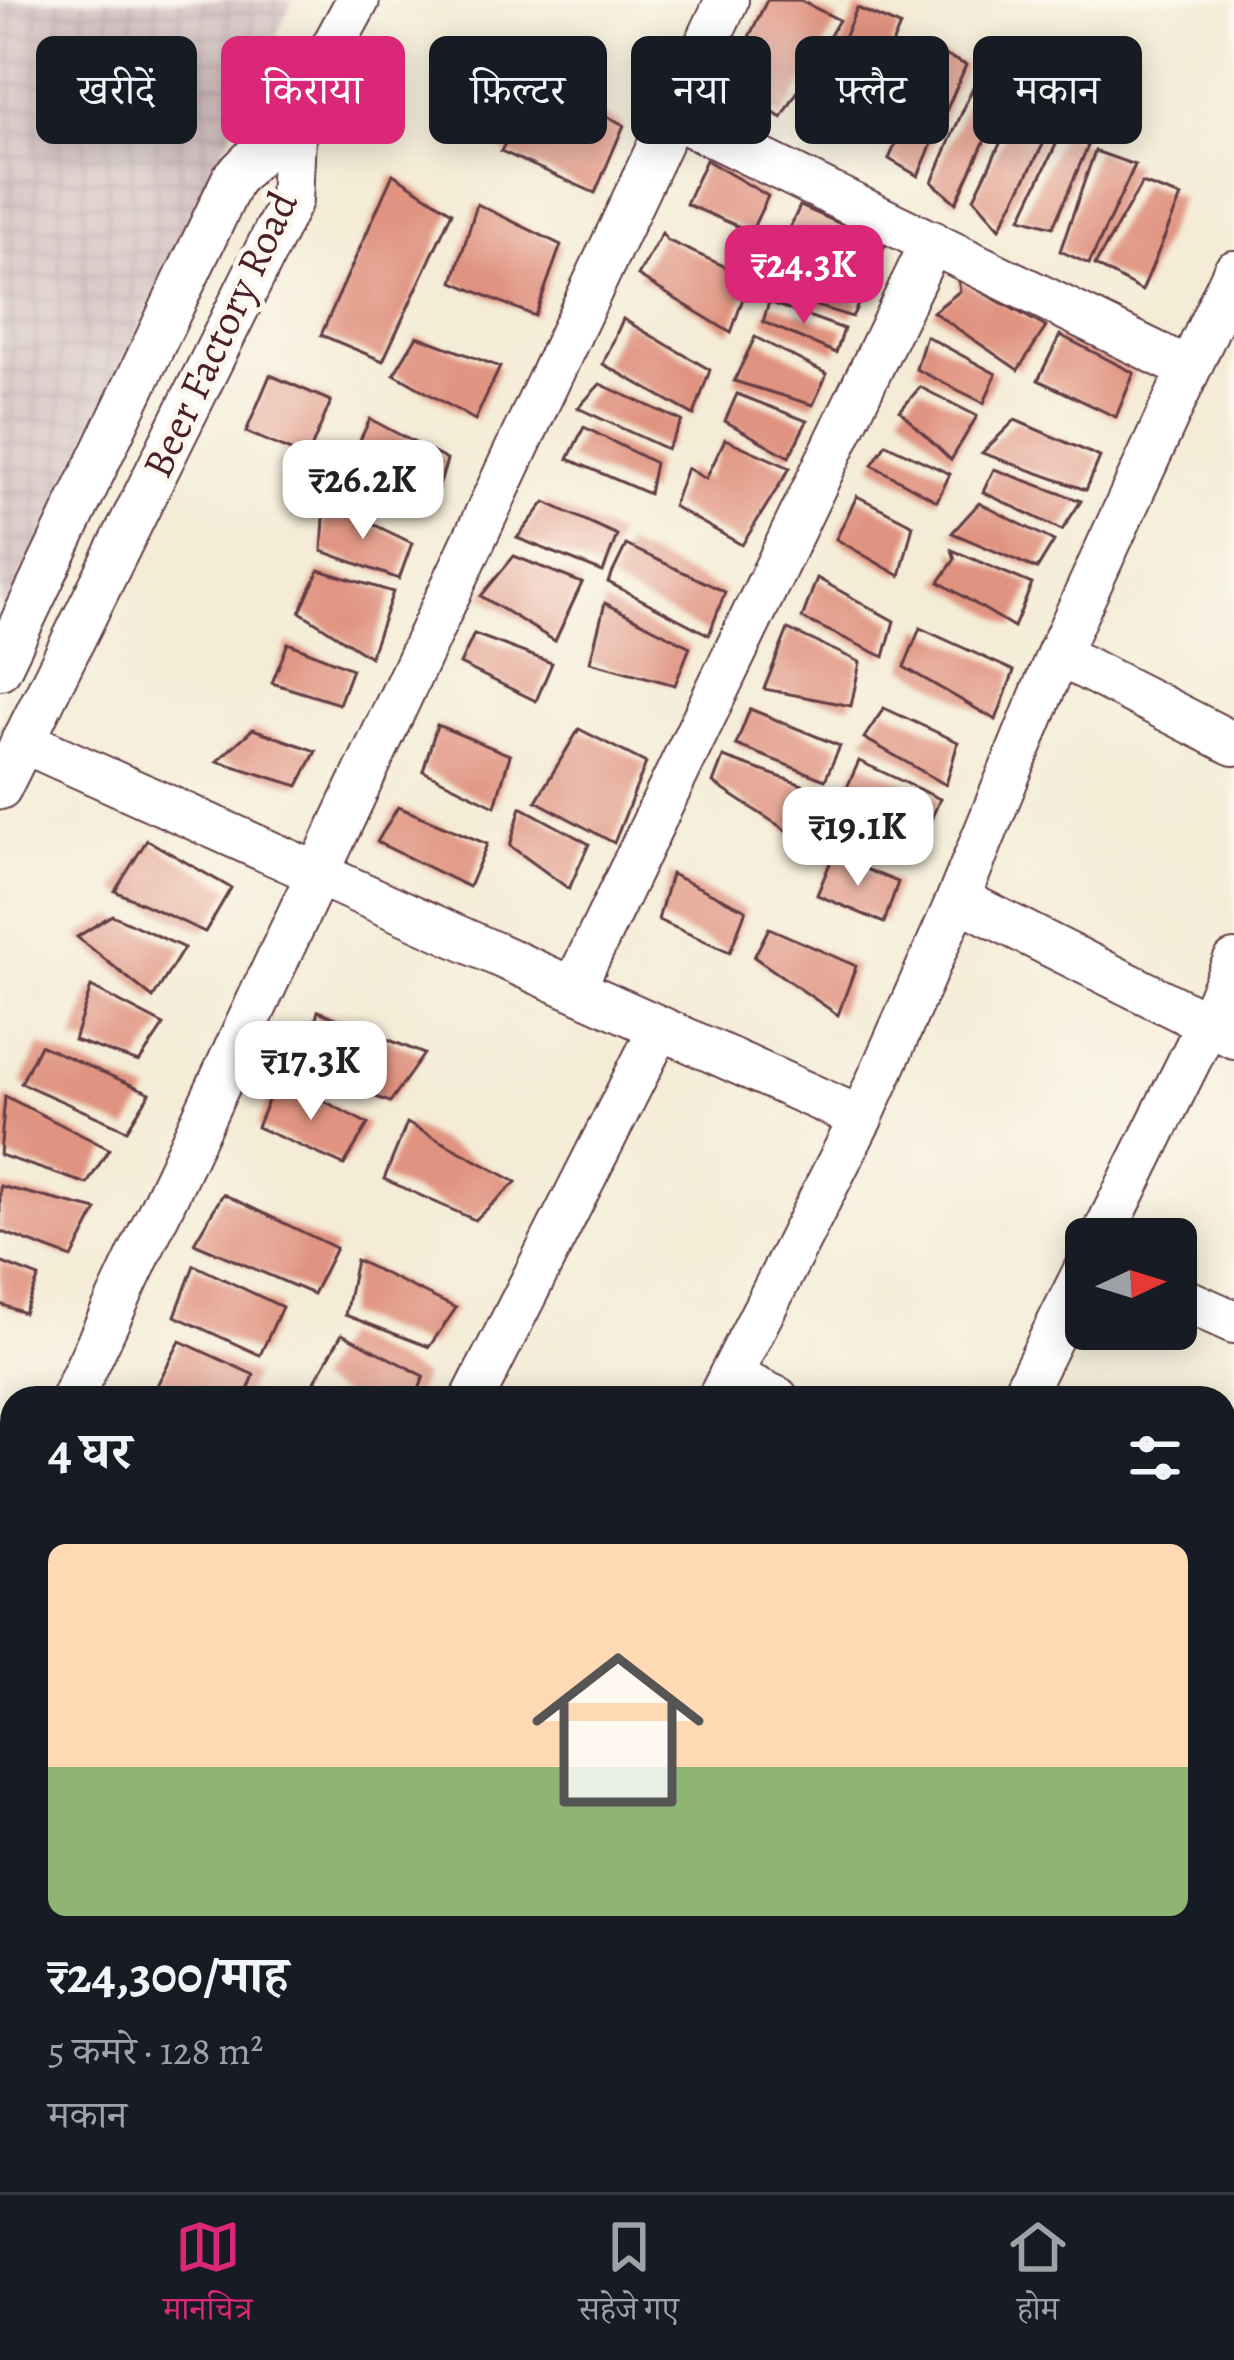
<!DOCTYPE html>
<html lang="hi">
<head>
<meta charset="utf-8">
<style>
	:root { --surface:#171b24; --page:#242831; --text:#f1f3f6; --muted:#9ea1a6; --line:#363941; --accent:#db2777 }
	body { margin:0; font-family:Alegreya,"Noto Serif Devanagari",serif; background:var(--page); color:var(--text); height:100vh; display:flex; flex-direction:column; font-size:45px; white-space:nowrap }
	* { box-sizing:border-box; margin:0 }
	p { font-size:39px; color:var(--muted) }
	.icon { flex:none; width:66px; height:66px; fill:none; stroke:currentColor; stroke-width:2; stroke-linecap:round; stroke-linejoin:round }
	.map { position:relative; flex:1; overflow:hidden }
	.details { position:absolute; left:0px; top:1386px; width:1236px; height:807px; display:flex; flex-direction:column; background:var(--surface); border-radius:36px 36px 0 0; box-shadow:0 6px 30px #0003 }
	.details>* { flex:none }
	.hud { position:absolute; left:36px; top:36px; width:1164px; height:108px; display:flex; gap:24px }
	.needle { width:78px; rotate:86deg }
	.buttons { position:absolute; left:1065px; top:1218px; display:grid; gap:24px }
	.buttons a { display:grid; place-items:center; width:132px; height:132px; border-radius:18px; background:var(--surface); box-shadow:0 6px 30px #0003; font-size:60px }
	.price { position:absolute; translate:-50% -102px; padding:0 27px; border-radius:24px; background:#fff; color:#222; font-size:39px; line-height:78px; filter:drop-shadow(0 3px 6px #0008) }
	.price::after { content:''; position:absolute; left:50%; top:72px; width:36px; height:27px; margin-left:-18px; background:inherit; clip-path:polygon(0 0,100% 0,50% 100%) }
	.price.selected { background:var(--accent); color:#fff }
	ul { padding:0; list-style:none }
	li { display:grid; align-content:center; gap:24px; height:636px; padding:0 48px }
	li+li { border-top:3px solid var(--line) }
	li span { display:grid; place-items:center; height:372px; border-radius:18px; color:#555 }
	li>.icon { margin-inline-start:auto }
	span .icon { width:216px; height:216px; fill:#fffc; stroke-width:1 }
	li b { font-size:51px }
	h2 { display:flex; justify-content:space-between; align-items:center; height:144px; padding:0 48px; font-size:51px }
	.tag { padding:0 42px; border-radius:18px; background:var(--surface); box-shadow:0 6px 30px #0003; font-size:42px; line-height:108px }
	.tag.selected { background:var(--accent); color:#fff }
	.menu { display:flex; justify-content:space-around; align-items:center; height:168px; border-top:3px solid var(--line); background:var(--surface); font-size:33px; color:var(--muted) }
	.menu a { display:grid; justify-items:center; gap:6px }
	.menu .selected { color:var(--accent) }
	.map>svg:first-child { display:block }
	.industrial { fill:url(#industrial-grid) }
	.building { fill:#e09380 }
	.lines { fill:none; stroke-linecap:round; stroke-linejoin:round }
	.minor-casing { stroke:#643e45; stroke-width:46 }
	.minor { stroke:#fff; stroke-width:42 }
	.labels { text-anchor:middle; stroke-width:10; stroke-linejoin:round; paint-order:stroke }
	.street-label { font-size:42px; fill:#4a1f2b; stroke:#fbf7ec }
</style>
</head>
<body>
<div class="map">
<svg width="1234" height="2192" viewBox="0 0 1234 2192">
	<defs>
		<pattern id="industrial-grid" width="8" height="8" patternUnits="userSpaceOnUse" patternTransform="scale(3)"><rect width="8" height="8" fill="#d2bfc0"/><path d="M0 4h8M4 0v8" fill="none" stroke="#b6a4a5"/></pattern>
	</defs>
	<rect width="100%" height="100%" fill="#fbf7ec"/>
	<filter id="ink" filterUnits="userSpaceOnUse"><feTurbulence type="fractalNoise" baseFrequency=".00833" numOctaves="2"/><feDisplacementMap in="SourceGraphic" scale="24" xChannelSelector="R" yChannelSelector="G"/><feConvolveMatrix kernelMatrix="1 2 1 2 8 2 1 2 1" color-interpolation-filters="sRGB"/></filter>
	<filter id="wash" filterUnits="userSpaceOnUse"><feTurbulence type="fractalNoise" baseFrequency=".004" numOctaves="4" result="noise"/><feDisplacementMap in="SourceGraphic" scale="48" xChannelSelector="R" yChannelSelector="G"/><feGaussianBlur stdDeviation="2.7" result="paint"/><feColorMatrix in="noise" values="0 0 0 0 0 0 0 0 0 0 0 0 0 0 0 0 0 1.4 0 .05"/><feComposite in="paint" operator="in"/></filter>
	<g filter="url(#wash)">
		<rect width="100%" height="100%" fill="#f4ecd6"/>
		<!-- industrial -->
		<path class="industrial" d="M0,0H293L0,628Z"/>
		<g id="blocks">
			<!-- building -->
			<g class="building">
				<path d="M767,0H799L839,20L782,118L726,84Z"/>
				<path d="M857,8L900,26L850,143L807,123Z"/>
				<path d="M936,51L966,65L918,176L889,159Z"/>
				<path d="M986,57L1020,64L956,203L932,182Z"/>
				<path d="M1031,79L1066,100L1000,228L974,198Z"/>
				<path d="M538,82L624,125L595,193L501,151Z"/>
				<path d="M1062,132L1088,146L1053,227L1021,218Z"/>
				<path d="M1095,151L1135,165L1089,264L1060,251Z"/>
				<path d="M706,160L768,196L751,232L686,204Z"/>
				<path d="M393,174L452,212L383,361L321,335Z"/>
				<path d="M1142,183L1181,197L1142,291L1095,265Z"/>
				<path d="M477,204L561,245L535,316L453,282Z"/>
				<path d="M800,206L886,244L861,293L782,244Z"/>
				<path d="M662,233L667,240L750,278L731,333L638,276Z"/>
				<path d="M791,267L859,303L852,317L774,293Z"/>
				<path d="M958,279L1046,327L1018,370L933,312L960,291Z"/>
				<path d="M769,302L844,329L836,353L763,322Z"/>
				<path d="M623,319L710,370L694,415L603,364Z"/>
				<path d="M1060,335L1134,373L1116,417L1038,380Z"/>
				<path d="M417,336L500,367L475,420L394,374Z"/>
				<path d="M926,336L996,374L984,403L916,369Z"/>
				<path d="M755,337L827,374L813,405L734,381Z"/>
				<path d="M270,375L331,401L307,458L246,432Z"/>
				<path d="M600,384L682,421L667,449L578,408Z"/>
				<path d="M920,387L977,416L951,460L900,411Z"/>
				<path d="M737,394L807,421L789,457L725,421Z"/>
				<path d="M370,419L447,460L435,500L349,463Z"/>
				<path d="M1015,420L1100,457L1086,490L982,453Z"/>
				<path d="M584,427L655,463L649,494L568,459Z"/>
				<path d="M725,439L790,468L742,545L673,506L687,468L706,479Z"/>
				<path d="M886,444L950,474L937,501L872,465Z"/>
				<path d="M994,469L1081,501L1062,530L983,492Z"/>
				<path d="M857,496L913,525L900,576L836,539Z"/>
				<path d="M325,501L412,543L399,579L322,551Z"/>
				<path d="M545,502L617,535L603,572L517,538Z"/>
				<path d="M979,503L1054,541L1037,569L952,533Z"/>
				<path d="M626,545L725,592L709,635L608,582Z"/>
				<path d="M952,550L1032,584L1014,627L939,582L955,559Z"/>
				<path d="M514,556L582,583L555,641L481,596Z"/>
				<path d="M319,570L393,592L370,657L300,612Z"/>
				<path d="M817,578L894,621L884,657L802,618Z"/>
				<path d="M605,603L690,647L675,685L590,662Z"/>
				<path d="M920,628L1014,671L996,720L904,667Z"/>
				<path d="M788,629L860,662L851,706L764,689Z"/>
				<path d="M474,634L552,663L536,701L460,664Z"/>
				<path d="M288,643L352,669L339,704L272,683Z"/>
				<path d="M884,708L958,742L946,785L864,738Z"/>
				<path d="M750,709L840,746L825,780L736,745Z"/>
				<path d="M437,725L510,755L495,806L423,771Z"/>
				<path d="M253,729L316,751L298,786L217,761Z"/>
				<path d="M579,729L646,763L614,843L536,801Z"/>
				<path d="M723,757L814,789L798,838L713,783Z"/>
				<path d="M859,761L940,799L925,833L845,792Z"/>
				<path d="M398,807L487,844L469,887L377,842Z"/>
				<path d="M521,807L589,844L569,889L510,846Z"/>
				<path d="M147,840L231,888L205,932L115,891Z"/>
				<path d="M833,856L898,882L884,923L817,895Z"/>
				<path d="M671,874L746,910L730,952L658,920Z"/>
				<path d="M112,915L184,948L153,998L77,937Z"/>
				<path d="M769,928L856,966L838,1015L754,957Z"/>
				<path d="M91,987L164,1025L139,1062L74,1040Z"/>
				<path d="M318,1011L424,1054L390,1102L302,1071Z"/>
				<path d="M40,1045L150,1093L127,1130L21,1083Z"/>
				<path d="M278,1077L368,1124L344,1165L257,1127Z"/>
				<path d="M5,1096L109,1149L87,1184L0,1155Z"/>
				<path d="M407,1123L516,1182L475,1220L384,1179Z"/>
				<path d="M0,1186L97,1210L72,1258L0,1231Z"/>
				<path d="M223,1194L336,1248L313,1294L194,1243Z"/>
				<path d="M356,1260L456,1308L429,1347L345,1315Z"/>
				<path d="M0,1262L39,1277L24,1313L0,1304Z"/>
				<path d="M194,1265L282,1307L260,1355L175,1316Z"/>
				<path d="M342,1334L424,1376L416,1398H347L315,1381Z"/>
				<path d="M180,1341L254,1375L245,1398H170L154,1391Z"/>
				<path d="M6,1716L12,1720V1795L0,1789V1737Z"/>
				<path d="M0,1860L12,1866V1906L0,1902Z"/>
				<path d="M12,1966V2008L0,2001V1981Z"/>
				<path d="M0,2025L12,2034V2096L0,2089Z"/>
			</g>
		</g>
	</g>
	<g filter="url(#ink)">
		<use href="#blocks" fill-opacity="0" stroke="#643e45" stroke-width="3"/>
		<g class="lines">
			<!-- minor casing -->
			<g class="minor-casing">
				<g id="minor">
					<path d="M674,117L1187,368"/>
					<path d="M1058,654L1234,744"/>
					<path d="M0,668L233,179L295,116L358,0"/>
					<path d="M22,741L861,1118"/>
					<path d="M0,788L291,200L295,116"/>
					<path d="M958,899L1234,1037"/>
					<path d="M574,988L932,242"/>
					<path d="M1101,1239L1207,1025L1234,962"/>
					<path d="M1176,1296L1234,1322"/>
					<path d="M730,1376L777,1398"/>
					<path d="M72,1398L727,0"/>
					<path d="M473,1398L659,1030"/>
					<path d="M719,1398L861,1118L958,899L1058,654L1234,272"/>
					<path d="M1021,1398L1086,1268"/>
					<path d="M0,1552L12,1526"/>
					<path d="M1224,1616L1234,1621"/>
					<path d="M1224,1922L1234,1927"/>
					<path d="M0,2162L12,2167"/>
					<path d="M44,2181L69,2192"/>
					<path d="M1043,2181L1066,2192"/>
					<path d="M413,2192L418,2181"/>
					<path d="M709,2192L714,2181"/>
				</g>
			</g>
			<!-- minor -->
			<use href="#minor" class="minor"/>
		</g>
	</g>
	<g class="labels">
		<!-- street labels -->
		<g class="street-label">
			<text transform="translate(219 334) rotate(-65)" y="15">Beer Factory Road</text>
		</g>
	</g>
</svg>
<div class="buttons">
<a><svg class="needle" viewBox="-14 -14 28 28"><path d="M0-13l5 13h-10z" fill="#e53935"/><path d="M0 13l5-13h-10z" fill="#9ea1a6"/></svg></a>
</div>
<b class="price selected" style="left:804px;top:327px">₹24.3K</b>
<b class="price" style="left:363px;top:542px">₹26.2K</b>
<b class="price" style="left:858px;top:889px">₹19.1K</b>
<b class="price" style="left:311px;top:1123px">₹17.3K</b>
<div class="hud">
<a class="tag">खरीदें</a>
<a class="tag selected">किराया</a>
<a class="tag">फ़िल्टर</a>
<a class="tag">नया</a>
<a class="tag">फ़्लैट</a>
<a class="tag">मकान</a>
</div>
<section class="details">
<h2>4 घर<svg class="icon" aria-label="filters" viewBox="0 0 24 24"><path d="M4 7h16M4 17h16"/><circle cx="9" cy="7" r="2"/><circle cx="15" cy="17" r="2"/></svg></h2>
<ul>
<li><span style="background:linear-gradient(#ffd9b3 60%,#8fb573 0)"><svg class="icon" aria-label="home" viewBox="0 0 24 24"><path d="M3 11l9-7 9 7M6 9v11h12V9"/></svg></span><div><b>₹24,300/माह</b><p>5 कमरे · 128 m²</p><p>मकान</p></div></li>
</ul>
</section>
</div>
<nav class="menu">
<a class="selected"><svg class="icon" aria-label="map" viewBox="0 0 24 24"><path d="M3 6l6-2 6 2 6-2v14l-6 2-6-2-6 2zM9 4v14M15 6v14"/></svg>मानचित्र</a>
<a><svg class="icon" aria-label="saved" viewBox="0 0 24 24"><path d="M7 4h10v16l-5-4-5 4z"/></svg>सहेजे गए</a>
<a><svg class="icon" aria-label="home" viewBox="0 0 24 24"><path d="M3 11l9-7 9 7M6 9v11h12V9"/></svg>होम</a>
</nav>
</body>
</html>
